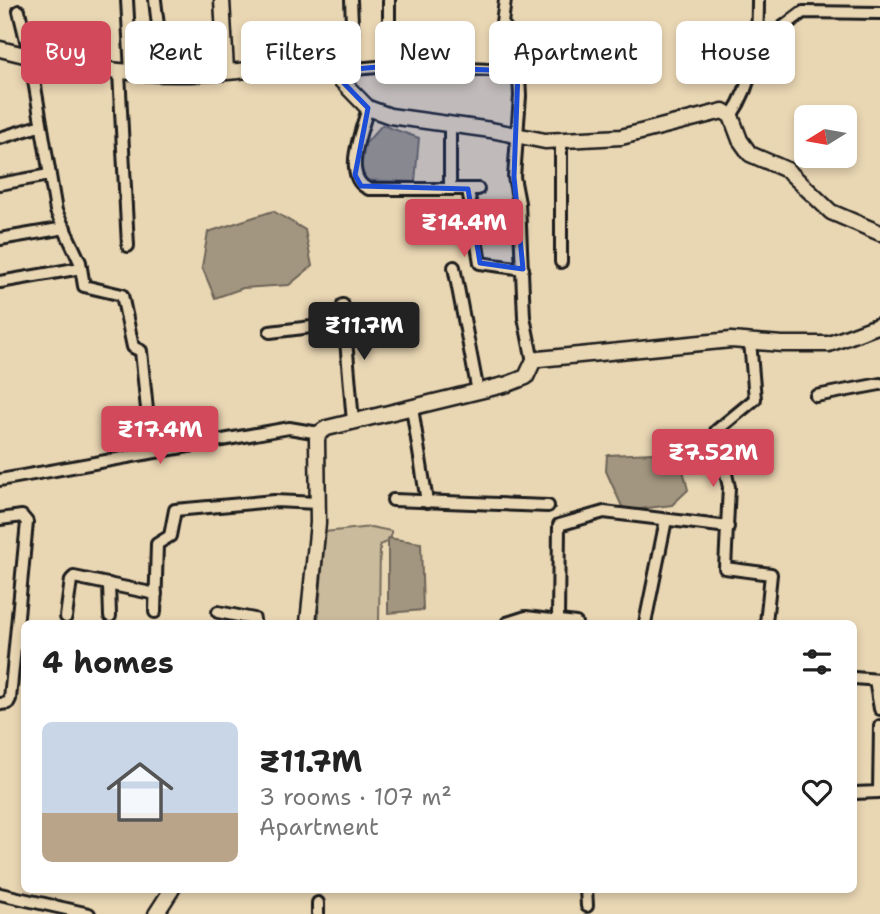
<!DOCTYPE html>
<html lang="en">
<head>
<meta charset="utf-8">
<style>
	:root { --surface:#fff; --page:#f6f6f6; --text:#222; --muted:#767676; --accent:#d1495b }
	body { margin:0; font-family:"Shantell Sans",sans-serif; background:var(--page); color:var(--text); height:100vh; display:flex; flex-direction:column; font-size:26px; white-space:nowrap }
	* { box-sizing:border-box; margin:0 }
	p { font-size:23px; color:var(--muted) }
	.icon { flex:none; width:38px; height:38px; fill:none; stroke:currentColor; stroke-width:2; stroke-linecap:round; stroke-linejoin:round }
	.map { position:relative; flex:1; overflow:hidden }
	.details { position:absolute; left:21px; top:620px; width:836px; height:273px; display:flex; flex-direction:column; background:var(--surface); border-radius:10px; box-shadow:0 4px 10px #0003 }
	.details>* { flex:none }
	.hud { position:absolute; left:21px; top:21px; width:838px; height:63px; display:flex; gap:14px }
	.needle { width:46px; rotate:259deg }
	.tools { position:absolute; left:794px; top:105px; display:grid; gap:14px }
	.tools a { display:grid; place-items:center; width:63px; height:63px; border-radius:10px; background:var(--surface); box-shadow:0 4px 10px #0003; font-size:35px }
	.price { position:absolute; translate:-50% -60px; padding:0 16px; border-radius:7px; background:var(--accent); color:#fff; font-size:23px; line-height:46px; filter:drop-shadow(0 2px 4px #0008) }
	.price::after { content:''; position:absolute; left:50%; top:42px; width:21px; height:16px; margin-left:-10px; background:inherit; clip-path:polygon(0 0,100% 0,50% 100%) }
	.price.selected { background:#222; color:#fff }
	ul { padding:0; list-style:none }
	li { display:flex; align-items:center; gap:21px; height:175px; padding:0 21px }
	li span { display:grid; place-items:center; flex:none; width:196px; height:140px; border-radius:10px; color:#555 }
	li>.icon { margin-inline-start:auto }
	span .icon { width:84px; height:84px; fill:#fffc; stroke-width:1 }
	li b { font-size:30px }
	h2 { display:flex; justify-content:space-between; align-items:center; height:84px; padding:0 21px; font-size:30px }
	.chip { padding:0 24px; border-radius:10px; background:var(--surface); box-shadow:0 4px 10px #0003; font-size:24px; line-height:63px }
	.chip.selected { background:var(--accent); color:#fff }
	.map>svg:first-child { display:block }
	.green { fill:#cbbb9d; stroke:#746c5c; stroke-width:2 }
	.water { fill:#a39680; stroke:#6d6558; stroke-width:2 }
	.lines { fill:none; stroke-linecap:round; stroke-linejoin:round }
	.street-casing { stroke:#1c1c1c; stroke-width:16 }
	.secondary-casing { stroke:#1c1c1c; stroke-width:19 }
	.street { stroke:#e9d6b3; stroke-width:10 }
	.secondary { stroke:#e9d6b3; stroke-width:14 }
	.marked { fill:#1d4ed8; fill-opacity:0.2; stroke:#1d4ed8; stroke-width:5; stroke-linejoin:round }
</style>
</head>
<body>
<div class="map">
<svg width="880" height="914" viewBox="0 0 880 914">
	<rect width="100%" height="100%" fill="#e9d6b3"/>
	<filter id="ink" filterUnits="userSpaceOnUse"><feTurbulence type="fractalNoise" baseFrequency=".0143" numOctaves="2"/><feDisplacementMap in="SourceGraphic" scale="14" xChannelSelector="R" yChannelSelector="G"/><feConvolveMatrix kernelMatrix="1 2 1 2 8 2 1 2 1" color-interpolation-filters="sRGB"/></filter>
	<g filter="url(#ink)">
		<!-- green -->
		<path class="green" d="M371,527L391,531V540L380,545L379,623H318L325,532Z"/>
		<!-- water -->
		<g class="water">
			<path d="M382,125L419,138L415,182L359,180L365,144Z"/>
			<path d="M273,211L305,230L312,266L289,285L243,288L215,298L202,267L208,232Z"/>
			<path d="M654,453L682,466L688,490L672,505L624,511L606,471L607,455Z"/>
			<path d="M388,538L421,543L423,610L388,613Z"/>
		</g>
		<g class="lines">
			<!-- street casing -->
			<g class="street-casing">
				<g id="street">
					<path d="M127,0L131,72"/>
					<path d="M155,0L158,26"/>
					<path d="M351,0L354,68"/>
					<path d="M505,0L502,23L514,40L518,54L520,96L514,177L519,203L524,317L533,362"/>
					<path d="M19,11L30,57L56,211L80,262L84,286L122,295L133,347L141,351L148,419C173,423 168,423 173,448"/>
					<path d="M755,48L803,12L880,13"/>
					<path d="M389,66L518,71"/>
					<path d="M332,71L389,66V0"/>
					<path d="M119,72L128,246"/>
					<path d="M368,108C362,130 341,178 369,189H478"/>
					<path d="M731,116C755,81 758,42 758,0"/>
					<path d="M450,124V189"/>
					<path d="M0,138L39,126"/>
					<path d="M0,184L49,175"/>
					<path d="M468,189L480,263L523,269"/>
					<path d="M0,239L65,228"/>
					<path d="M561,262V141"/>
					<path d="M454,267L478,392"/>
					<path d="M0,282L81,268"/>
					<path d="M343,305L353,422"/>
					<path d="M270,332L345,323"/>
					<path d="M750,341L755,399L716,431L729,487L725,568L771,574L766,623"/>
					<path d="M816,396L880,384"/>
					<path d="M412,408L427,502"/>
					<path d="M0,480L289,428L319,433"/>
					<path d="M393,500L548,506"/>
					<path d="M0,519L22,516L27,522L10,699L8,703L0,704"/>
					<path d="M109,584L110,616"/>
					<path d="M155,612L157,544L170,536L175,510L274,501L318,503"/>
					<path d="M218,612L254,619V623"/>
					<path d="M66,617L71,580L74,577L156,594"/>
					<path d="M558,619L559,525L604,512L728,527"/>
					<path d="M507,623L526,617L576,623"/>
					<path d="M645,623L666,520"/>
					<path d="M854,678L880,680"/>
					<path d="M875,680L880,709"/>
					<path d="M854,793L879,792L880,726"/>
					<path d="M586,889L587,906"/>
					<path d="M0,894L89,914"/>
					<path d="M318,903V914"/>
				</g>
			</g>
			<!-- secondary casing -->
			<g class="secondary-casing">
				<g id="secondary">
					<path d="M222,0L226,70"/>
					<path d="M0,49C58,64 116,74 177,74C221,75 267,67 312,64L332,71L368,108L390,116L491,130L545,141L621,137L723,111L731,116L740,140L750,154L787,170L831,212L880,233"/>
					<path d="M308,623L318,523L317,439L319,433L327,428L508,384L526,377L533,362L539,359L731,340L782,344H829L880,325"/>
					<path d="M156,914L172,889"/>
				</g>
			</g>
			<!-- street -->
			<use href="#street" class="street"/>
			<!-- secondary -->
			<use href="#secondary" class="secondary"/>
		</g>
	</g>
	<!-- marked area -->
	<path class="marked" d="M389,66L518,71L514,177L523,269L480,263L468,189L361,186L355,175L368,108L332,71Z"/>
</svg>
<div class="tools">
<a><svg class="needle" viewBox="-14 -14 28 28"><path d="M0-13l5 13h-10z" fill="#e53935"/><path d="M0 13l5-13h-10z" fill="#767676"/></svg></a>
</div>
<b class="price" style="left:464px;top:259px">₹14.4M</b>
<b class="price selected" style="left:364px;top:362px">₹11.7M</b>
<b class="price" style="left:160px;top:466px">₹17.4M</b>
<b class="price" style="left:713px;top:489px">₹7.52M</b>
<div class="hud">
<a class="chip selected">Buy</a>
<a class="chip">Rent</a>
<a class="chip">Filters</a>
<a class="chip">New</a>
<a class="chip">Apartment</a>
<a class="chip">House</a>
</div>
<section class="details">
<h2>4 homes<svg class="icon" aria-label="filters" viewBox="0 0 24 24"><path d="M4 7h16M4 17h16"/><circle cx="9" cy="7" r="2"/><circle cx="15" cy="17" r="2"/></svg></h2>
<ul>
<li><span style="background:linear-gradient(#c9d6e8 65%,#b9a48a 0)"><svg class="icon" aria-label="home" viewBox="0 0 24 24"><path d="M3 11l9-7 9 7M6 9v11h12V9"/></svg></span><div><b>₹11.7M</b><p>3 rooms · 107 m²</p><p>Apartment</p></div><svg class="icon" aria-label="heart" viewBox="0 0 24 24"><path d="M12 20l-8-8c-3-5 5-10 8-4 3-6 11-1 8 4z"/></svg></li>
</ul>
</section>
</div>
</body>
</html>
